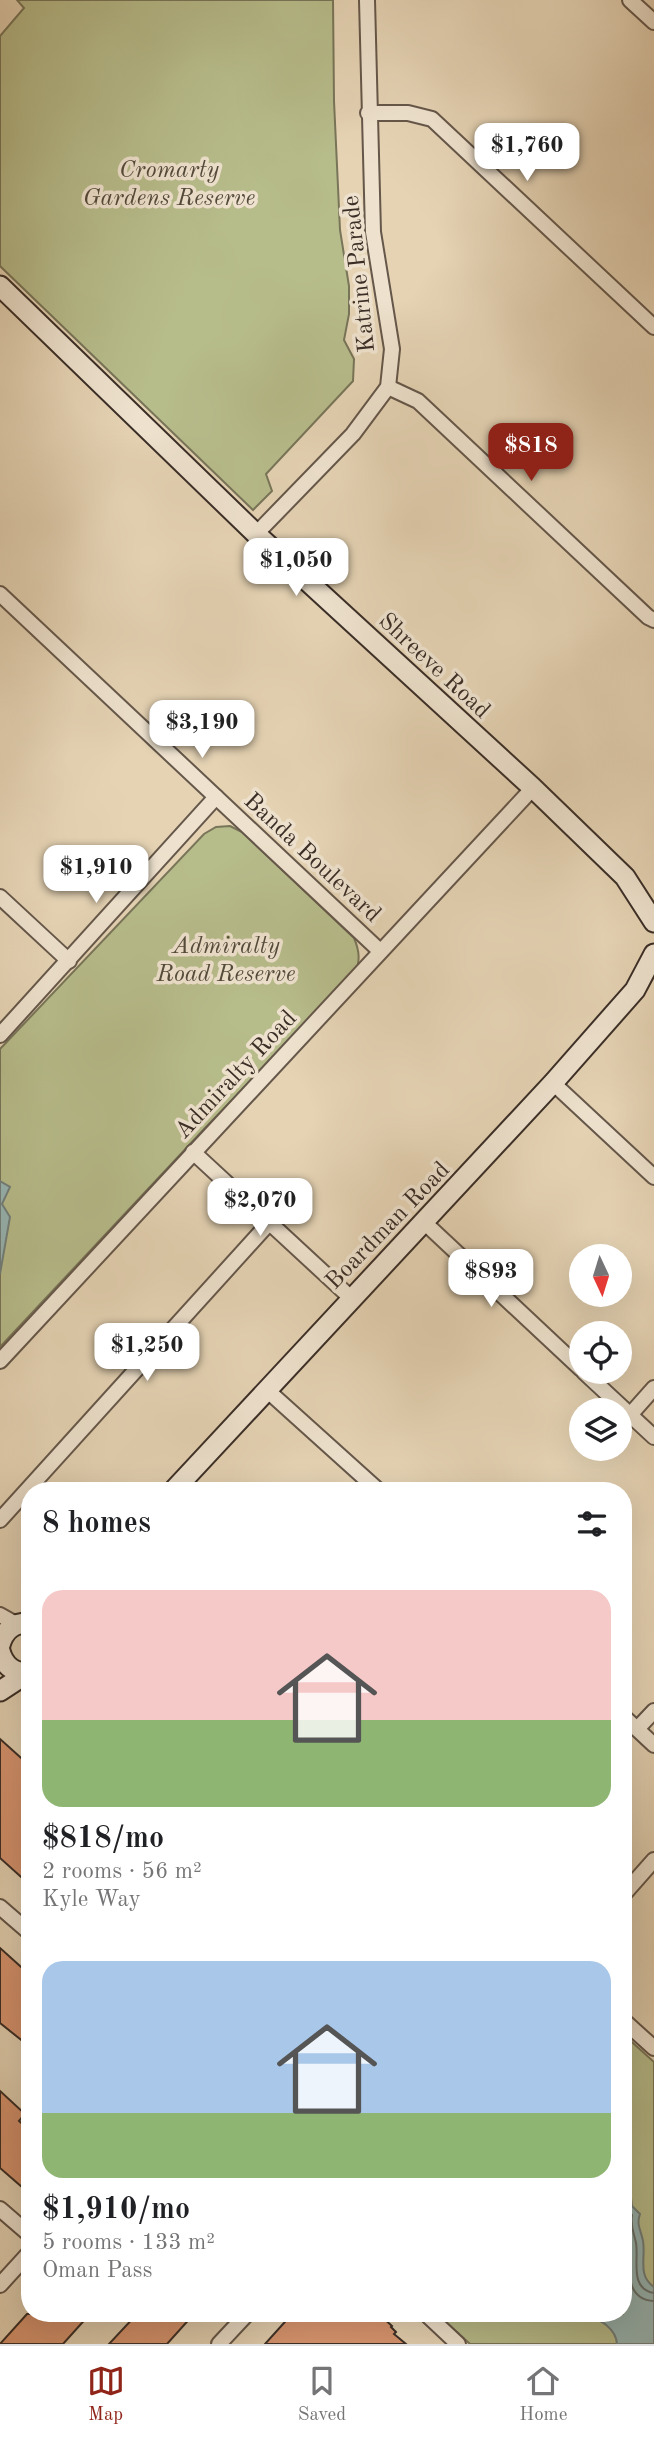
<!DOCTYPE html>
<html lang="en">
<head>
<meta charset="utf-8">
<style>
	:root { --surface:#fff; --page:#f2f2f2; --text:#202124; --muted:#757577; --line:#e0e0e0; --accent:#8f2418 }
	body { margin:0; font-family:"Old Standard TT",serif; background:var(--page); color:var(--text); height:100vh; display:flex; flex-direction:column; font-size:26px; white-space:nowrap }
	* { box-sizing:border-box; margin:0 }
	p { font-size:23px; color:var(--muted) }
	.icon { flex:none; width:38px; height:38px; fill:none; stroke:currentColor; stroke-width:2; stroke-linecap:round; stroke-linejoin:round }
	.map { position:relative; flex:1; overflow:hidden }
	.panel { position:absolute; left:21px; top:1482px; width:611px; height:840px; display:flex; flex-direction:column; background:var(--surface); border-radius:28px; box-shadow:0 7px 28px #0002 }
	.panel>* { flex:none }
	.needle { width:46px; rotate:176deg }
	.controls { position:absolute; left:569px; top:1244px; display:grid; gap:14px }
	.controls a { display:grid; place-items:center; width:63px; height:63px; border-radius:50%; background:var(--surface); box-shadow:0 7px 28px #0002; font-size:35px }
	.price { position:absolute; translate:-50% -60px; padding:0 16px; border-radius:14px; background:#fff; color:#222; font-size:23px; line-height:46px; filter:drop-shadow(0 2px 4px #0008) }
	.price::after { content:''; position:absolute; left:50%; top:42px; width:21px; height:16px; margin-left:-10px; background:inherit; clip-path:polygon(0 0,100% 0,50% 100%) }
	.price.current { background:var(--accent); color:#fff }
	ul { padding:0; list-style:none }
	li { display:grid; align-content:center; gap:14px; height:371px; padding:0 21px }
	li span { display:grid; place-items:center; height:217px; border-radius:21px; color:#555 }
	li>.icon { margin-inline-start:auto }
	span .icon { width:126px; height:126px; fill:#fffc; stroke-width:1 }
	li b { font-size:30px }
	h2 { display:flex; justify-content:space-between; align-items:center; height:84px; padding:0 21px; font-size:30px }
	.dock { display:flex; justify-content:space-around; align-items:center; height:98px; border-top:2px solid var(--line); background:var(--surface); font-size:19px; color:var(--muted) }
	.dock a { display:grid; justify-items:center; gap:4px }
	.dock .current { color:var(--accent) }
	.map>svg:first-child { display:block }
	.green { fill:#b7bc8b; stroke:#787559; stroke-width:2 }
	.water { fill:#97b6b4; stroke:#72807c; stroke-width:2 }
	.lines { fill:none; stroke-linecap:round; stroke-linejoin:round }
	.shore { stroke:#68726e; stroke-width:2 }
	.building { fill:#d99671; stroke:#3a2e27; stroke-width:2 }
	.street-casing { stroke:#65574a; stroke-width:18 }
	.secondary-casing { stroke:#3a2e27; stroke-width:23 }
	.street { stroke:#eee2ce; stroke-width:14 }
	.secondary { stroke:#eee2ce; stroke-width:19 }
	.labels { text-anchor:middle; stroke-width:7; stroke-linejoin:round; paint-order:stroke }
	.park-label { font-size:24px; font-style:italic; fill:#534a3b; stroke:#eee2ce }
	.street-label { font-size:24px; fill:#3a2e27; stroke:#eee2ce }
</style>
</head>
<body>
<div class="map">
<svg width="654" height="2344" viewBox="0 0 654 2344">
	<rect width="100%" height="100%" fill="#e5d3b4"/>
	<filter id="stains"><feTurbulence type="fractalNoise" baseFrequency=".00286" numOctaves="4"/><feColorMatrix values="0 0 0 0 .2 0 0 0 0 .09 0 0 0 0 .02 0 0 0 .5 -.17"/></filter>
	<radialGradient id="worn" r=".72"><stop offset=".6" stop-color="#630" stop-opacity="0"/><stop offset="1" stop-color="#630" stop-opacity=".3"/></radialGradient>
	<!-- green -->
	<g class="green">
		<path d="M17,0H333L334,101L340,230L349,286V314L344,340L354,359L353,381L266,474L272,491L253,510L0,266V36L24,8Z"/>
		<path d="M230,826L242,832L354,938C360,952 360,961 355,975L206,1127L0,1347V1049L204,834L216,827Z"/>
		<path d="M623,2034L654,2062V2344H470L437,2314H623Z"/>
	</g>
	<!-- water -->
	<g class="water">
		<path d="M0,1181L10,1187L2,1204L10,1217L0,1274Z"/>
		<path d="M623,2190L631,2198L632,2206L640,2214C636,2225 641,2230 643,2241C646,2258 637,2275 654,2287V2344H617C616,2328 600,2320 587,2314H623Z"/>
	</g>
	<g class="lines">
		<!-- shore -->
		<g class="shore">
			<path d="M623,2199L626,2209L632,2215C630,2226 634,2233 636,2243C639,2260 629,2289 654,2293"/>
			<path d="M623,2231C624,2237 628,2242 628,2247C629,2268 625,2300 654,2301"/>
		</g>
	</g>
	<!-- building -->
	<g class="building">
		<path d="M0,1739L30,1766V1885L0,1858Z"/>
		<path d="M0,1948L30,1975V2047L0,2023Z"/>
		<path d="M0,2091L25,2114L19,2121L30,2131V2194L0,2168Z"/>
		<path d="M27,2314H90L63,2344H0Z"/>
		<path d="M137,2314H194L167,2344H109Z"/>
		<path d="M292,2314H379L392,2326L391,2327L396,2332L394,2334L406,2344H265Z"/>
	</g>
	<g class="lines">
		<!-- street casing -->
		<g class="street-casing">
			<g id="street">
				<path d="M630,0L654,22"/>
				<path d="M368,113H408L432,119L654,327"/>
				<path d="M388,387L418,401L648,617L654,620"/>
				<path d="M256,534L353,434L388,387L392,349L373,232L367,0"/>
				<path d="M0,594L380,951"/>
				<path d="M0,897L69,961"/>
				<path d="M0,1035L216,797"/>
				<path d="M553,1083L654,1177"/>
				<path d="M193,1152L351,1298"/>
				<path d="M425,1223L581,1369"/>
				<path d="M0,1361L533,788"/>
				<path d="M584,1372L654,1437"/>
				<path d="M268,1391L379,1491"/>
				<path d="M630,1415L654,1388"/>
				<path d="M0,1520L269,1223"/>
				<path d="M0,1615L16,1624"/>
				<path d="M623,1716L654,1745"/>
				<path d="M637,1729L654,1711"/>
				<path d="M623,1895L654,1860"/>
				<path d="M0,1907L30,1933"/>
				<path d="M623,2020L654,2048"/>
				<path d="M0,2209L30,2235"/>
				<path d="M0,2285L30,2252"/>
				<path d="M426,2314L458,2344"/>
				<path d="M219,2344L247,2314"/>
			</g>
		</g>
		<!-- secondary casing -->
		<g class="secondary-casing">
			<g id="secondary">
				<path d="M0,286L256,534L533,788L625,877L654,922"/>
				<path d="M173,1491L553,1083L635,990L654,954"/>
				<path d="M0,1645C4,1630 14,1622 30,1623"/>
				<path d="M0,1651C4,1666 14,1674 30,1673"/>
				<path d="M0,1691L26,1674"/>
			</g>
		</g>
		<!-- street -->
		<use href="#street" class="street"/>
		<!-- secondary -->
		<use href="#secondary" class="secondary"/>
	</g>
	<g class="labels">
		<!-- park labels -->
		<g class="park-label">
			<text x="169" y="177">Cromarty<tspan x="169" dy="28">Gardens Reserve</tspan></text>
			<text x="226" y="953">Admiralty<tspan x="226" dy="28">Road Reserve</tspan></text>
		</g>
		<!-- street labels -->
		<g class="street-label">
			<text transform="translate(358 274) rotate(-96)" y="8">Katrine Parade</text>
			<text transform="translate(435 665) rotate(43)" y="8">Shreeve Road</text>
			<text transform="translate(313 857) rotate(43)" y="8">Banda Boulevard</text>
			<text transform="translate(235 1074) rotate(-47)" y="8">Admiralty Road</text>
			<text transform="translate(387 1225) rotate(-46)" y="8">Boardman Road</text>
		</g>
	</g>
	<rect width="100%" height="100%" filter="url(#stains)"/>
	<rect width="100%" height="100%" fill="url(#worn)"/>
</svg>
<div class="controls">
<a><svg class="needle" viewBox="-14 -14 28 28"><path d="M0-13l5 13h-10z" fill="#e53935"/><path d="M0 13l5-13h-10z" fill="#757577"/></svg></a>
<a><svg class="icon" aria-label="locate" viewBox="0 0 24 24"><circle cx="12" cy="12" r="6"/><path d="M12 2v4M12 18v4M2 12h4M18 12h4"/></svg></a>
<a><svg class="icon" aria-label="layers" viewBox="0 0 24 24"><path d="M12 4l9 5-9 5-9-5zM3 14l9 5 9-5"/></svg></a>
</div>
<b class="price" style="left:527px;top:183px">$1,760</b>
<b class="price current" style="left:531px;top:483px">$818</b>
<b class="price" style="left:296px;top:598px">$1,050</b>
<b class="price" style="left:202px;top:760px">$3,190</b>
<b class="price" style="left:96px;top:905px">$1,910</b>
<b class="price" style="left:260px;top:1238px">$2,070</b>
<b class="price" style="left:491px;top:1309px">$893</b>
<b class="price" style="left:147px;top:1383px">$1,250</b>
<section class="panel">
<h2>8 homes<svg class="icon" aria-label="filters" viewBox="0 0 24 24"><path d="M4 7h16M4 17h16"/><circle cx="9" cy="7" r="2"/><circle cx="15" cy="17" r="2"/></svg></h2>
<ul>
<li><span style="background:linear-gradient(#f6c9c9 60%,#8fb573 0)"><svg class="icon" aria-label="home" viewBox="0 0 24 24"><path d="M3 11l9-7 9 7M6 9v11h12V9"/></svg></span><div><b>$818/mo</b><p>2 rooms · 56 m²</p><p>Kyle Way</p></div></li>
<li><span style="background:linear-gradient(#a9c7e8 70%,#8fb573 0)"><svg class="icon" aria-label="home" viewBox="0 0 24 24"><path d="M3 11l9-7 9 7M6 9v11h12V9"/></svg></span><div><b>$1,910/mo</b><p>5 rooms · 133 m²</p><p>Oman Pass</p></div></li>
</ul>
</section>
</div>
<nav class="dock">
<a class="current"><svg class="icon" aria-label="map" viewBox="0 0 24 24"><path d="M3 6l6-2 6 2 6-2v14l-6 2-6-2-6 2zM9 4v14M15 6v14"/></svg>Map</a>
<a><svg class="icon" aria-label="saved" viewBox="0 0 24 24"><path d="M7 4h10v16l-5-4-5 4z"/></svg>Saved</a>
<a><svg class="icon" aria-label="home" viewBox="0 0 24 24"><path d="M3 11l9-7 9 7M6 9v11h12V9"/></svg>Home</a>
</nav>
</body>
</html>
